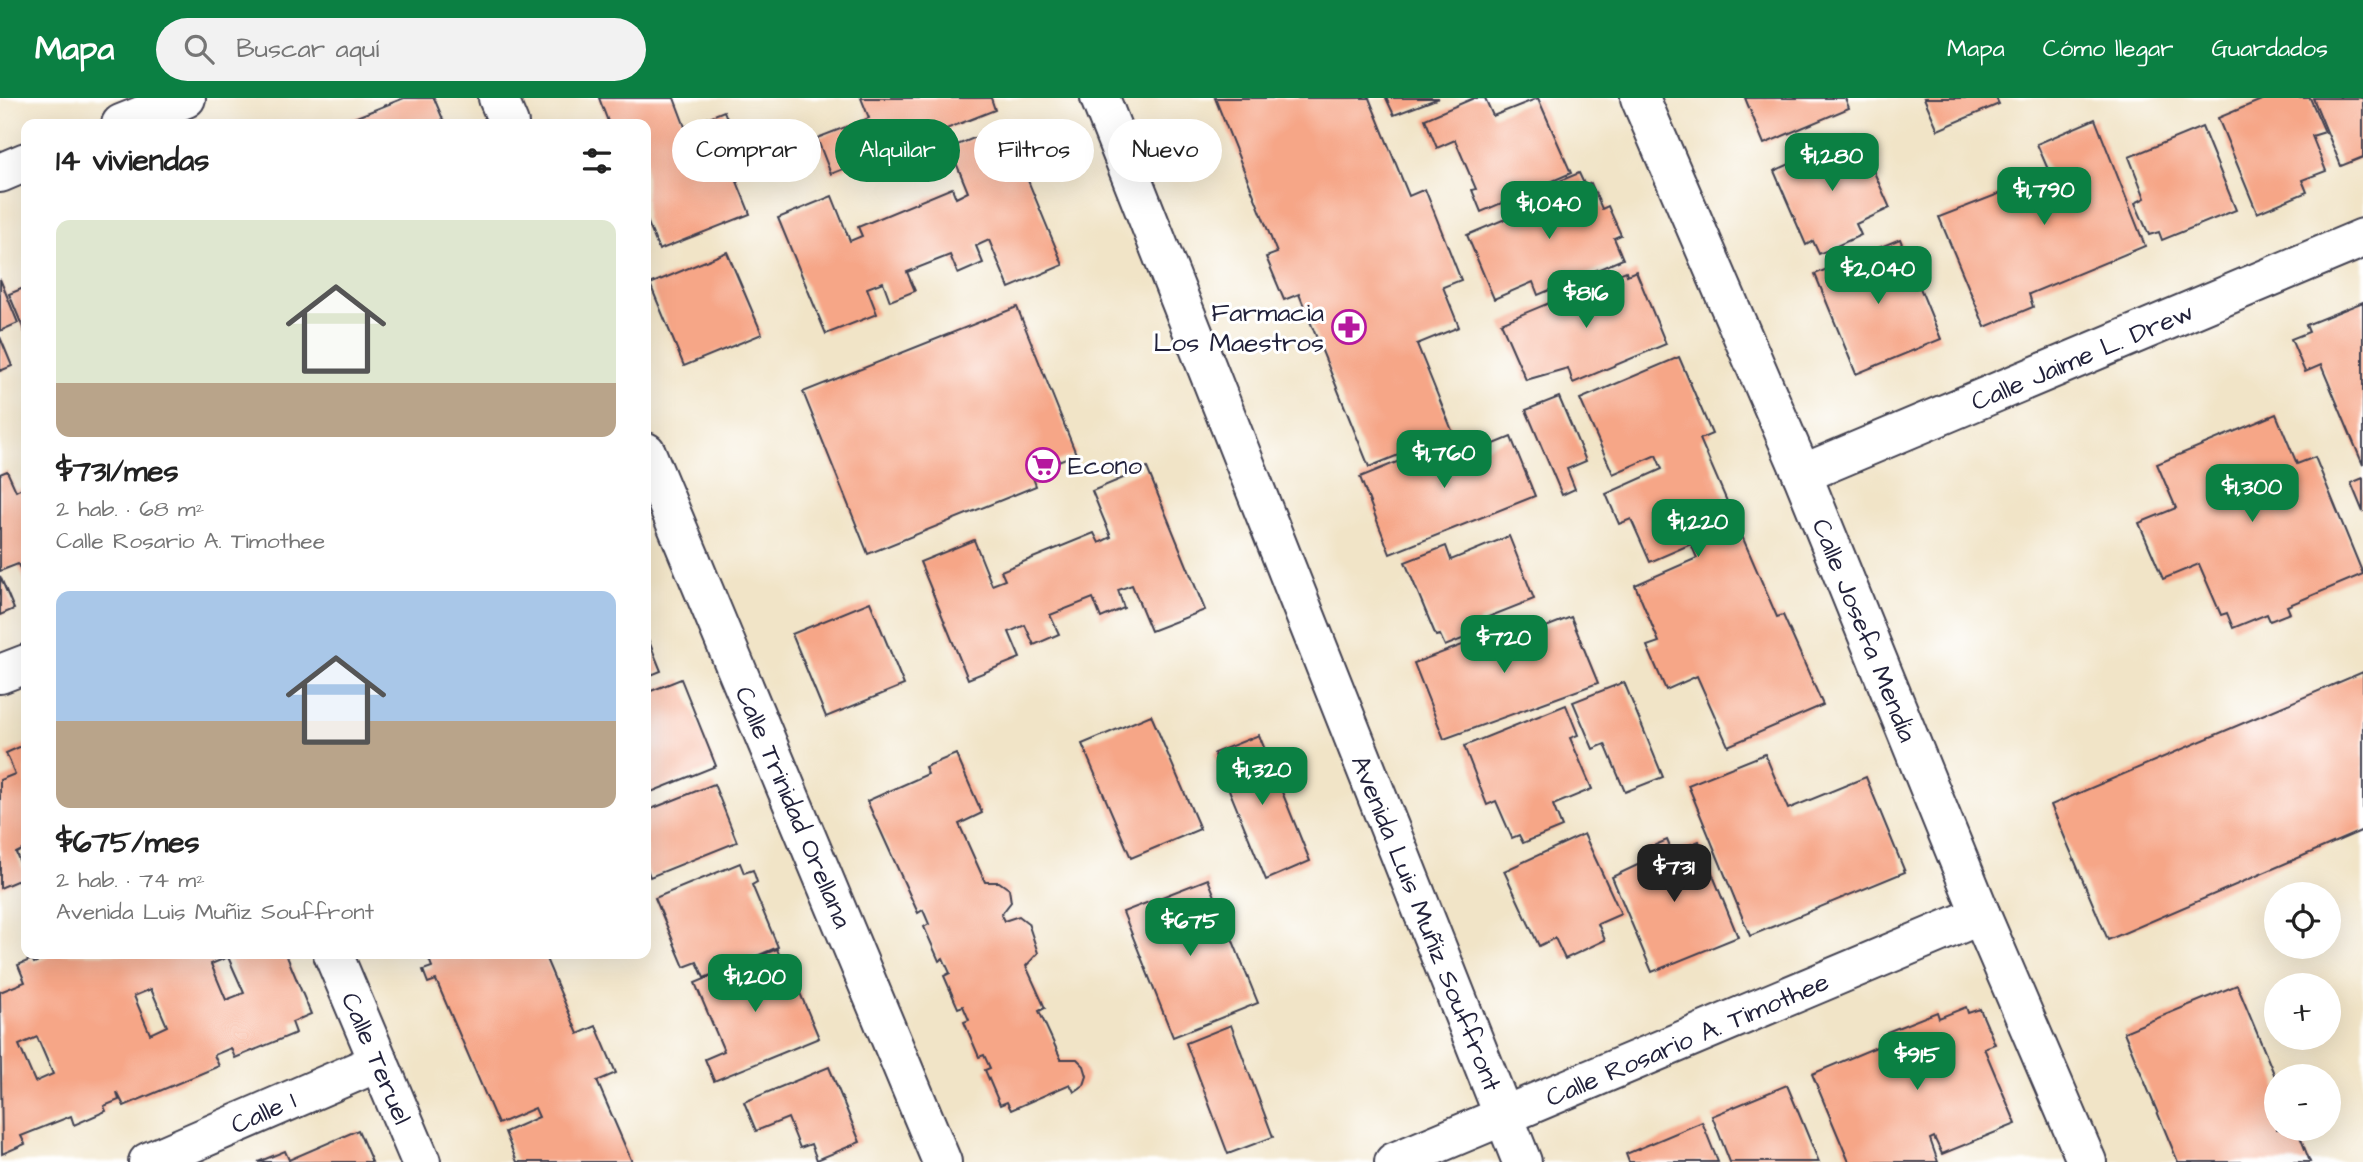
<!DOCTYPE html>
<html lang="es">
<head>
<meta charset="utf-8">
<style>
	:root { --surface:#fff; --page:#f2f2f2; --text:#222; --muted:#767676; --accent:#0b8043 }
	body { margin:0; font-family:"Architects Daughter",sans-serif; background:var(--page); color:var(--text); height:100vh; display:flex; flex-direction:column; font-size:26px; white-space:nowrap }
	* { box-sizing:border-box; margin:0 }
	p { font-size:23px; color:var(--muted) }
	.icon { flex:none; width:38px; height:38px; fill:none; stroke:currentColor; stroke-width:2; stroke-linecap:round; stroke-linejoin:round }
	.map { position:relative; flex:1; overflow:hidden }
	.panel { position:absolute; left:21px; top:21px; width:630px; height:840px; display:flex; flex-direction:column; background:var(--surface); border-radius:14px; box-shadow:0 7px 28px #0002 }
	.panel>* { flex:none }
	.guide { position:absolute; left:672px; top:21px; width:665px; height:63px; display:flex; gap:14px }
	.controls { position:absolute; left:2264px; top:784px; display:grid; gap:14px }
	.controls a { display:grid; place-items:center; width:77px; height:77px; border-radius:50%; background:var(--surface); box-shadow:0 7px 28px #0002; font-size:35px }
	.price { position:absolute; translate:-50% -60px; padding:0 16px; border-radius:14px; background:var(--accent); color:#fff; font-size:23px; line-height:46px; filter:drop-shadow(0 2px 4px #0008) }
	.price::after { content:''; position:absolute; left:50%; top:42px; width:21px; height:16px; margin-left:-10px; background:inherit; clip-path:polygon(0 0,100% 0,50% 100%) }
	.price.active { background:#222; color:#fff }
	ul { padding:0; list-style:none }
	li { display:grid; align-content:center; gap:14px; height:371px; padding:0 35px }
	li span { display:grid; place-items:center; height:217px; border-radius:14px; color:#555 }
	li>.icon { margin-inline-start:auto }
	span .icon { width:126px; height:126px; fill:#fffc; stroke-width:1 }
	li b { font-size:30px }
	h2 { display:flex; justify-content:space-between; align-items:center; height:84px; padding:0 35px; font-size:30px }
	.chip { padding:0 24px; border-radius:32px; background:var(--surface); box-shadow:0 7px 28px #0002; font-size:24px; line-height:63px }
	.chip.active { background:var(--accent); color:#fff }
	header { display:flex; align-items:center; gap:42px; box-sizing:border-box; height:98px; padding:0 35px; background:var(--accent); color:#fff }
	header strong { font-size:33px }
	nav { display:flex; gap:38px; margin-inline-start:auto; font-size:24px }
	.search { width:490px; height:63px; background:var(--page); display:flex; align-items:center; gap:18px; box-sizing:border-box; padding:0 24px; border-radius:38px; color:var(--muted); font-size:26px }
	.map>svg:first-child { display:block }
	.building { fill:#f6a687; fill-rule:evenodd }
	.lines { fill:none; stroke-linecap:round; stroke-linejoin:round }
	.street-casing { stroke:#413f50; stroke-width:42 }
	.secondary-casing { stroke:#413f50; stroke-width:42 }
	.street { stroke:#fff; stroke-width:38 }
	.secondary { stroke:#fff; stroke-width:38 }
	.labels { text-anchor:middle; stroke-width:6; stroke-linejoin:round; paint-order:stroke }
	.poi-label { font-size:26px; fill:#22223b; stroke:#fff; text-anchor:end }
	.street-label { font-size:26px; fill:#22223b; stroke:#fff }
</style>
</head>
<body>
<header>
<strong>Mapa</strong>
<div class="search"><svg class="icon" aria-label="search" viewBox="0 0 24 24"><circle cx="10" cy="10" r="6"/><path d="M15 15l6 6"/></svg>Buscar aquí</div>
<nav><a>Mapa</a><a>Cómo llegar</a><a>Guardados</a></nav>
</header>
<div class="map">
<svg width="2363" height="1064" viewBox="0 0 2363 1064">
	<rect width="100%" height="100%" fill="#fff"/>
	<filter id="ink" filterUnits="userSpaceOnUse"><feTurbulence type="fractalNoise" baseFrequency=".0143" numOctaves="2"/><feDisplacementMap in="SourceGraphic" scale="14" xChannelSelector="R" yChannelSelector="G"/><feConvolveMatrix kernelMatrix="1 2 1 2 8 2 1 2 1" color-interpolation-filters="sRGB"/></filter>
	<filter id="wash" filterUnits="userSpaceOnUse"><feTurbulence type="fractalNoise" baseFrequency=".00686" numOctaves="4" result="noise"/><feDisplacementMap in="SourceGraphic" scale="28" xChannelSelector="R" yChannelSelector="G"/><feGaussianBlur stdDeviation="1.57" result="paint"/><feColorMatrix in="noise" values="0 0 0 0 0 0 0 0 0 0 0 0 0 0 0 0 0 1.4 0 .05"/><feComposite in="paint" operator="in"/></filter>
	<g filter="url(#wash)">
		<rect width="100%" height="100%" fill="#f1e4c7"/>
		<g id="blocks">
			<!-- building -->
			<g class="building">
				<path d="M404,0H434L445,26H339Z"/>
				<path d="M599,0H674L685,29L724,13L735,41L722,46L750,116L659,152L646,120V26H609Z"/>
				<path d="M861,0H991L995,12L831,76L817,40L869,20Z"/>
				<path d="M1215,0H1369L1409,98L1425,91L1461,182L1443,189L1459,229L1417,246L1453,335L1369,369L1299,196L1284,202L1266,159L1277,155Z"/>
				<path d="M1386,0H1439L1394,17Z"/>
				<path d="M1474,0H1485L1493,18L1538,0L1571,75L1481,114L1472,92L1476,91L1455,42L1437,50L1425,21Z"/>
				<path d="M1745,0H1845L1849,10L1764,46Z"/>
				<path d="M1924,0H1996L1999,6L1938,32Z"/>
				<path d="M2266,0H2310L2325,34L2312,38L2326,73L2302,82L2307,94L2257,115L2218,20Z"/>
				<path d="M2313,0H2363V59L2341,68Z"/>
				<path d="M2095,21L2145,148L2029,196L2033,209L1985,229L1939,119L2050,76L2037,46Z"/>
				<path d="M1005,27L1063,167L1009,190L989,142L976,148L983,165L958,176L950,157L907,174L915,193L890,203L883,184L867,190L877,216L826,236L778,120L832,98L850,143L862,138L858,129L952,90L956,100L968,94L950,50Z"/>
				<path d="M2202,29L2236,112L2162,142L2159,134L2149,137L2135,105L2145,100L2129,59Z"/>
				<path d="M1857,36L1890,110L1856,126L1861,137L1819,156L1813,143L1806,147L1774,73Z"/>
				<path d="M1579,75L1585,88L1591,85L1602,111L1608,108L1621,137L1614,140L1623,161L1538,197L1533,184L1494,201L1467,137L1548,103L1543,90Z"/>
				<path d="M1900,141L1941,241L1856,276L1815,176Z"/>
				<path d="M727,154L762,236L684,268L650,186Z"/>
				<path d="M1626,173L1627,177L1636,173L1666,246L1573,285L1568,270L1526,282L1501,225Z"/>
				<path d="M0,181L18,225L0,233Z"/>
				<path d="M26,189V237L9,196Z"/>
				<path d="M2363,204V367L2321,267L2305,274L2291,241L2309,234L2306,227Z"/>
				<path d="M1017,209L1076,356L1031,374L1036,388L868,456L803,294Z"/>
				<path d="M0,239L12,268L0,273Z"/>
				<path d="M1679,259L1712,336L1700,341L1777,519L1783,517L1823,607L1728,648L1697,578L1666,592L1647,548L1659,544L1635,487L1697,460L1691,446L1650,464L1631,421L1619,426L1606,396L1662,371L1656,357L1613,376L1580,301Z"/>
				<path d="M1559,299L1586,363L1567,371L1575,391L1562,397L1526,312Z"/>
				<path d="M2276,316L2297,366L2315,359L2363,476L2287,508L2290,515L2270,523L2267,516L2233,530L2227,515L2221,517L2199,466L2163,481L2139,425L2176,410L2157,366Z"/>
				<path d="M1463,337L1470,356L1511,339L1535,398L1390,456L1360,379Z"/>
				<path d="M1147,370L1205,512L1151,533L1132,487L1118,492L1124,510L1101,520L1093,500L1050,517L1059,536L1034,547L1025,527L1009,534L1020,560L968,581L920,464L974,442L992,487L1005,482L1001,473L1094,435L1099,445L1111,439L1092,393Z"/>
				<path d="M7,373L16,393L26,388V485L18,466L0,473V376Z"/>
				<path d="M2363,380V414L2351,385Z"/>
				<path d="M1509,438L1534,501L1478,523L1482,533L1445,548L1440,537L1436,538L1405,464L1446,448L1451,462Z"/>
				<path d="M0,478L14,511L0,517Z"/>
				<path d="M870,504L904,587L826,619L792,536Z"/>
				<path d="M1571,519L1598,585L1444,641L1414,565L1516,527L1521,539Z"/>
				<path d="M646,536L661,573L646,579Z"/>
				<path d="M2363,574V732L2108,842L2051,707Z"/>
				<path d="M681,581L716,668L646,696V595Z"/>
				<path d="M1624,584L1663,679L1625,694L1605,646L1593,651L1573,604Z"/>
				<path d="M1566,607L1578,637L1570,640L1592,691L1553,707L1562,729L1523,745L1519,737L1512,740L1496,703L1487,707L1464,648Z"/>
				<path d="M1151,617L1200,731L1131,760L1082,646Z"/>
				<path d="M1259,637L1310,763L1266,782L1214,655Z"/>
				<path d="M26,646V750L16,755L26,779L0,790V682L15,676L6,655Z"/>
				<path d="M956,656L982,715L959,726L985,784H999L1009,791L1011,804L1001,817L1004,823L1019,818L1028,825L1038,855L1026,868L1045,910L1039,913L1061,961H1077L1084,968L1087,978L1084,987L1074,994L1070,986L1011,1012L1007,1004L1000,1007L985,972L990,970L984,957L979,959L964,924L969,922L963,908L958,910L944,878L950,875L943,860L939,863L924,829L929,826L923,812L918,815L867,703L928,676L925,669Z"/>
				<path d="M1765,656L1788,711L1866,679L1905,774L1750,838L1688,687Z"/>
				<path d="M714,686L737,744L650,779L646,768V713Z"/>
				<path d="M1584,736L1621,816L1598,826L1605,842L1565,861L1555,840L1539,848L1504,773Z"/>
				<path d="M1667,742L1672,754L1699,743L1738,839L1652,874L1612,779L1644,764L1639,754Z"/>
				<path d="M740,765L744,775L753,772L757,784L752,787L778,849L704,880L697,864L684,869L655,800Z"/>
				<path d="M1208,781L1258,905L1173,939L1123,814Z"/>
				<path d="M777,851L783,866L787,864L819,940L714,983L705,961L724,953L695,885Z"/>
				<path d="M56,856H286L311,916L292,924L296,935L235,960L231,950L214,957L219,968L124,1008L117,994L119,1002L104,1008L106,1013L74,1027L71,1018L21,1038L25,1046L2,1056L0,894L25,884L18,867L32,861L34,865ZM228,859L244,895L226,902L211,866ZM151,891L167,928L150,936L134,898ZM37,939L53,976L35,984L19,947Z"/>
				<path d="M427,856H544L578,936L596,928L616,975L597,983L632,1064H517L505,1034L539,1019L535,1010L498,1026L436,882L428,885L423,872L432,869Z"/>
				<path d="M2237,887L2277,983V1031H2297L2310,1064H2178L2124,934Z"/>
				<path d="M1966,909L1968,915L1980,911L1995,946L1984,950L2016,1026L1942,1056L1934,1039L1930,1041L1938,1064H1849L1812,976L1891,943L1887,934L1937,914L1939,920Z"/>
				<path d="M1231,927L1273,1039L1228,1056L1186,945Z"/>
				<path d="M829,969L860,1044L817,1062L811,1046L800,1050L788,1020L756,1033L744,1004Z"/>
				<path d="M1787,987L1819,1064H1730L1712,1018Z"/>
				<path d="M1702,1024L1718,1064H1629L1626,1056Z"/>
				<path d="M358,1032L372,1064H258L285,1053L289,1062Z"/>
			</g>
		</g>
	</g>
	<g filter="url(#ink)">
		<use href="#blocks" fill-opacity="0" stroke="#413f50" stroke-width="2"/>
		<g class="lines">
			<!-- street casing -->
			<g class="street-casing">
				<g id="street">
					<path d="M498,0L509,26"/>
					<path d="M1640,0L1802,376L1981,817L2087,1064"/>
					<path d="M121,26L186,0"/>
					<path d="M0,75L26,64"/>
					<path d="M646,354L942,1064"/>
					<path d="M1802,376L2363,140"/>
					<path d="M0,576L26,566"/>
					<path d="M333,856L421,1064"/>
					<path d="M148,1064L379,964"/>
					<path d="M1394,1064L1981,817"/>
				</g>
			</g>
			<!-- secondary casing -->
			<g class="secondary-casing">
				<path id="secondary" d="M1100,0L1522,1064"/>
			</g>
			<!-- street -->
			<use href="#street" class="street"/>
			<!-- secondary -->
			<use href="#secondary" class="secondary"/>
		</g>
	</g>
	<!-- icons -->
	<defs>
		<g id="pharmacy-ring" transform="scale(1.75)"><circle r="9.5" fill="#fff" stroke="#b5179e" stroke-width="1.5"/><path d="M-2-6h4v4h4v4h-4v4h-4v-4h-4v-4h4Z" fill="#b5179e"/></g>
		<g id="supermarket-ring" transform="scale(1.75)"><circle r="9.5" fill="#fff" stroke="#b5179e" stroke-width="1.5"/><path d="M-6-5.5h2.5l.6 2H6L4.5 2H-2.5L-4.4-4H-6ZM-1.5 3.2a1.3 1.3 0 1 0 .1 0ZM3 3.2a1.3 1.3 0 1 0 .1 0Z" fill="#b5179e"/></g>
	</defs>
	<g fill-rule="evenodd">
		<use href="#pharmacy-ring" x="1349" y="229"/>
		<use href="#supermarket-ring" x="1043" y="367"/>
	</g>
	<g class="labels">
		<!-- poi labels -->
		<g class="poi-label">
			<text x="1324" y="223">Farmacia<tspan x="1324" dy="30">Los Maestros</tspan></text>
			<text x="1068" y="376" text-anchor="start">Econo</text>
		</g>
		<!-- street labels -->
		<g class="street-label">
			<text transform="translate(2082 258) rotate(-23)" y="9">Calle Jaime L. Drew</text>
			<text transform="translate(1865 532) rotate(68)" y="9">Calle Josefa Mendía</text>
			<text transform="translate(794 709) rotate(67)" y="9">Calle Trinidad Orellana</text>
			<text transform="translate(1427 825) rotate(68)" y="9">Avenida Luis Muñiz Souffront</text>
			<text transform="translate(1687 941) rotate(-23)" y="9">Calle Rosario A. Timothee</text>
			<text transform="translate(377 960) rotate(67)" y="9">Calle Teruel</text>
			<text transform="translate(263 1014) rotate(-24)" y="9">Calle 1</text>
		</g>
	</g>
</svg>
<div class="controls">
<a><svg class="icon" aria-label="locate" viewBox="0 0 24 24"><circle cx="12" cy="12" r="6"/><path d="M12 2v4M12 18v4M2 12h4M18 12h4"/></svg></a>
<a>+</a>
<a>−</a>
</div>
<b class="price" style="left:1832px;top:95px">$1,280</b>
<b class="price" style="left:2044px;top:129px">$1,790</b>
<b class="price" style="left:1549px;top:143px">$1,040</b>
<b class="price" style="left:1878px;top:208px">$2,040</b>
<b class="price" style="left:1586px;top:232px">$816</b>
<b class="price" style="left:1444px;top:392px">$1,760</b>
<b class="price" style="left:2252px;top:426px">$1,300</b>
<b class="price" style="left:1698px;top:461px">$1,220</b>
<b class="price" style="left:1504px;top:577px">$720</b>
<b class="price" style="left:1262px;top:709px">$1,320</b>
<b class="price active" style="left:1674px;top:806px">$731</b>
<b class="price" style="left:1190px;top:860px">$675</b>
<b class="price" style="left:755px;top:916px">$1,200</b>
<b class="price" style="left:1917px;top:994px">$915</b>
<div class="guide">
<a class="chip">Comprar</a>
<a class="chip active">Alquilar</a>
<a class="chip">Filtros</a>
<a class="chip">Nuevo</a>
</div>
<section class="panel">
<h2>14 viviendas<svg class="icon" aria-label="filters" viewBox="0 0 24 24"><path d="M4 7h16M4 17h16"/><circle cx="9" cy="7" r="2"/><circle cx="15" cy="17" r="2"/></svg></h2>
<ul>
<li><span style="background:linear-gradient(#dfe7d0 75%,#b9a48a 0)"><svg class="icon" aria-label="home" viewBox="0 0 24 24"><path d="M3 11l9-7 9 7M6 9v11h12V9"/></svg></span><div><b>$731/mes</b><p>2 hab. · 68 m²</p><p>Calle Rosario A. Timothee</p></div></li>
<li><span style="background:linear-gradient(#a9c7e8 60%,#b9a48a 0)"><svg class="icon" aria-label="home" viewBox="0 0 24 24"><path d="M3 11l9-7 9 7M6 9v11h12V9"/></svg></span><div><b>$675/mes</b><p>2 hab. · 74 m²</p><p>Avenida Luis Muñiz Souffront</p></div></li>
</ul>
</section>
</div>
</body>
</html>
